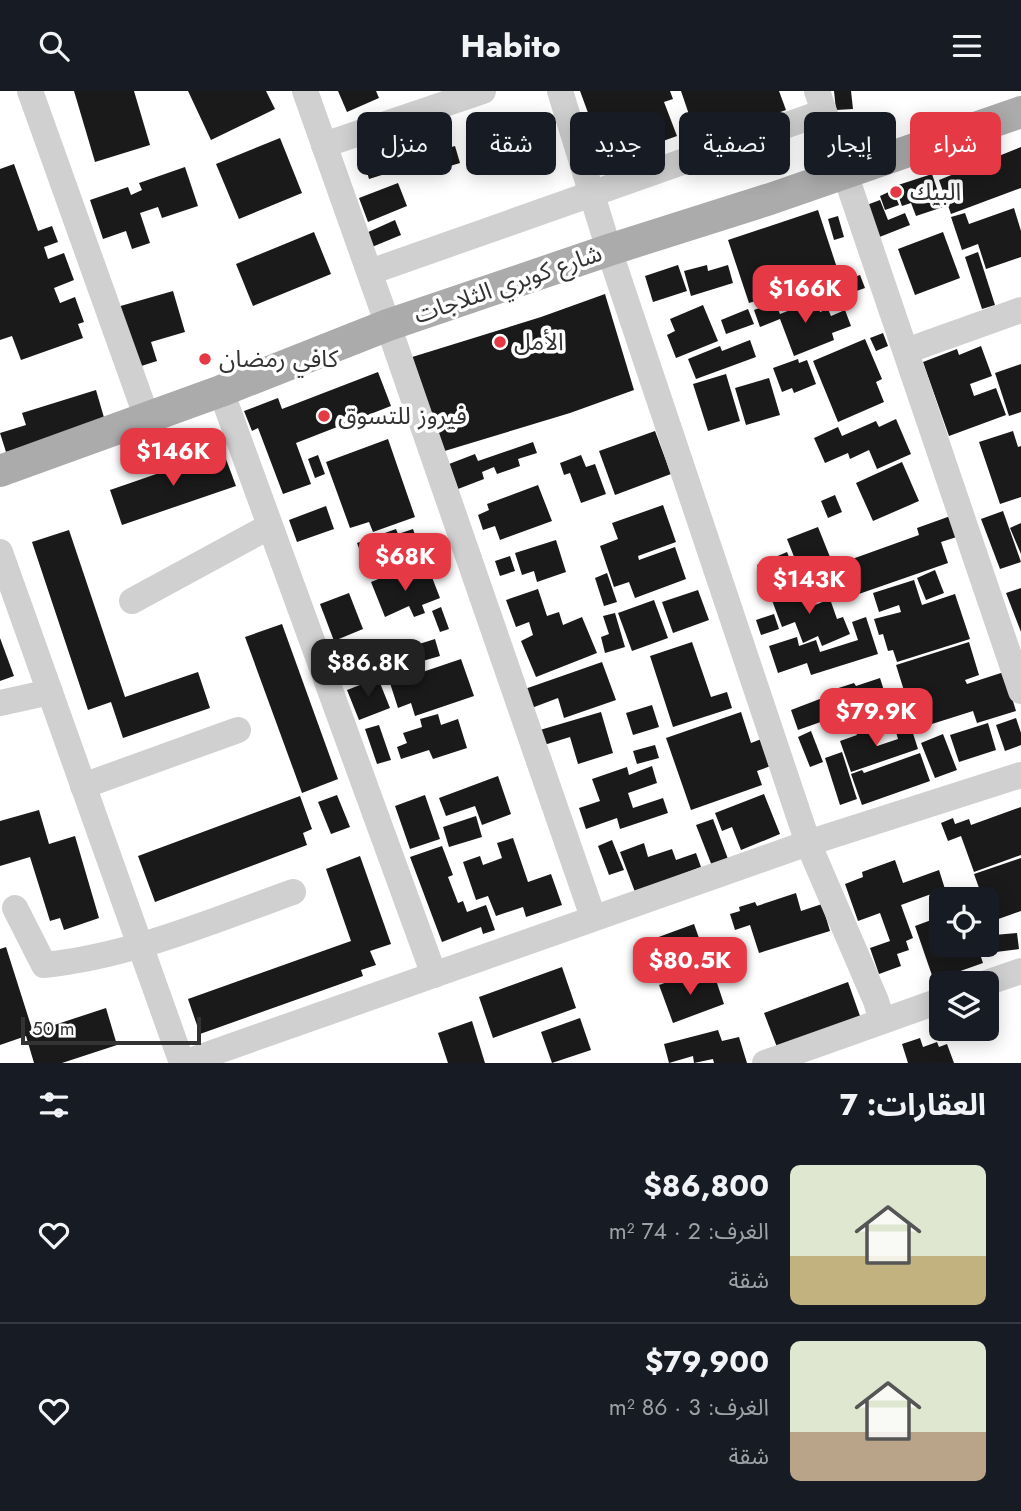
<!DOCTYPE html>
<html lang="ar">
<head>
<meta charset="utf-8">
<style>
	:root { --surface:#171b24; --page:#242831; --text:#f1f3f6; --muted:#9ea1a6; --line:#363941; --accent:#e63946 }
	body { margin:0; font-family:Jost,"Noto Sans Arabic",sans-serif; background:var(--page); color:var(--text); direction:rtl; height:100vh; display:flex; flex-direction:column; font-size:26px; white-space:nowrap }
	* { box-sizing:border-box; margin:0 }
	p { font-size:23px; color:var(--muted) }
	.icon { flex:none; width:38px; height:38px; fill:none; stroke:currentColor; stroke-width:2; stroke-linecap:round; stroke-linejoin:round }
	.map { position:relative; height:972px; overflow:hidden; direction:ltr }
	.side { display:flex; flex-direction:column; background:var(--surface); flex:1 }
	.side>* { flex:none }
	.top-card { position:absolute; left:21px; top:21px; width:980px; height:63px; direction:rtl; display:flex; gap:14px }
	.tools { position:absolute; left:929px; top:796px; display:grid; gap:14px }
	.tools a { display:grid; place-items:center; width:70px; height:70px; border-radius:10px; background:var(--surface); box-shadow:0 4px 18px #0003; font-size:35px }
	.scale { position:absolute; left:21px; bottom:18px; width:180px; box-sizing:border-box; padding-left:7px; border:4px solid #333; border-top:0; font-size:19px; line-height:24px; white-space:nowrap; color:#333; -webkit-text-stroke:5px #fff; paint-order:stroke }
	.price { position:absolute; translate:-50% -60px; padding:0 16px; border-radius:14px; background:var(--accent); color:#fff; font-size:23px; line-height:46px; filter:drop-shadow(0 2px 4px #0008) }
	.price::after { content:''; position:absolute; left:50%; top:42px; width:21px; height:16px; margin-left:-10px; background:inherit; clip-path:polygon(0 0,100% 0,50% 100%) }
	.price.selected { background:#222; color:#fff }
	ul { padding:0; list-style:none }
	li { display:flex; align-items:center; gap:21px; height:175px; padding:0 35px }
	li+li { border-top:2px solid var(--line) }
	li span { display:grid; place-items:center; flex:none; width:196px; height:140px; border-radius:10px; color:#555 }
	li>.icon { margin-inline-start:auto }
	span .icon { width:84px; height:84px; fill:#fffc; stroke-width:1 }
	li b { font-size:30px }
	h2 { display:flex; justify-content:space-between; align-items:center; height:84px; padding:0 35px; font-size:30px }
	.pill { padding:0 24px; border-radius:10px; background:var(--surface); box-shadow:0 4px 18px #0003; font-size:24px; line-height:63px }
	.pill.selected { background:var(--accent); color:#fff }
	header { display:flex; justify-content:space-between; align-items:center; height:91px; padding:0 35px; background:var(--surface); font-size:32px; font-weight:700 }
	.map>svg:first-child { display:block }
	.building { fill:#1a1a1a }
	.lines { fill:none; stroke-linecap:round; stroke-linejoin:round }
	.minor { stroke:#d0d0d0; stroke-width:26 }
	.major { stroke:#ababab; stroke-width:32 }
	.poi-dot { fill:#e63946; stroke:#fff; stroke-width:2.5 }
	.labels { text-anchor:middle; stroke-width:7; stroke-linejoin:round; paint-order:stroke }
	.poi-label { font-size:24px; fill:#333; stroke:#fff; text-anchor:start }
	.street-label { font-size:24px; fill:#333; stroke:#fff }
</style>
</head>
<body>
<header><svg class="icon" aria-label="menu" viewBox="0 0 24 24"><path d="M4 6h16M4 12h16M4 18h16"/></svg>Habito<svg class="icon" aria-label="search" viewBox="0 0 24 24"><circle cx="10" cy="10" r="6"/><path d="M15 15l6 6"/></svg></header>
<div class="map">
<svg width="1021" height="972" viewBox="0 0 1021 972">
	<rect width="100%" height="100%" fill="#fff"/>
	<!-- building -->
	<g class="building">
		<path d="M74,0H134L150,54L95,71Z"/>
		<path d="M188,0H266L275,18L211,49Z"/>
		<path d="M338,0H376L379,7L347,21Z"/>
		<path d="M580,0H670L673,8L664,11L677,45L624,64L612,31L594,38Z"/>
		<path d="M681,0H779L786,19L698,50Z"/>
		<path d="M834,0H851L853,18L836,19Z"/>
		<path d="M538,21L546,48L538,50L530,24Z"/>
		<path d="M280,47L302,102L239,128L216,73Z"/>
		<path d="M609,53L617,75L595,83L587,60Z"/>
		<path d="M455,55L460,72L440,78L435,61Z"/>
		<path d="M1021,56V97L951,123L939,89Z"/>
		<path d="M400,63L404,77L369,88L365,74Z"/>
		<path d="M14,73L38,140L52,135L58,151L44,156L48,168L64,162L74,189L54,197L60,212L75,206L84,231L78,233L83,247L21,269L12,245L0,249V78Z"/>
		<path d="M185,76L198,115L162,127L158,116L140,122L150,152L132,158L126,140L103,148L90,109L128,96L131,104L142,99L139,92Z"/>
		<path d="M932,83L943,116L916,125L911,112L902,115L895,95Z"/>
		<path d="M398,92L407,115L368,131L359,107Z"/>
		<path d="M893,99L899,114L885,119L880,105Z"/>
		<path d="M880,109L888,129L905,122L910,134L877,147L864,115Z"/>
		<path d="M1014,117L1021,140V166L986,178L978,153L962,159L951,126L965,122L969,133Z"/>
		<path d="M818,119L839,183L749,212L728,149Z"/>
		<path d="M838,125L844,146L834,149L828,128Z"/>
		<path d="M395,129L401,144L372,156L366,142Z"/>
		<path d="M314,141L331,183L253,215L236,173Z"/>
		<path d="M943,141L960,187L915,204L898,158Z"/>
		<path d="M978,161L995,214L982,218L965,166Z"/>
		<path d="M678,174L687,200L653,211L645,185Z"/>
		<path d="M707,174L708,180L728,174L733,192L691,205L684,180Z"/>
		<path d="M860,184L865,197L848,203L843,190Z"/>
		<path d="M173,200L185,241L151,251L157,270L135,277L117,216Z"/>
		<path d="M605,203L634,299L570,322L438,362L409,267L541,226Z"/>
		<path d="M816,209L820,221L828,218L831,225L845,219L851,235L832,242L834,249L794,265L780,228L760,236L754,219L775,211L780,223Z"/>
		<path d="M703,214L718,250L676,267L667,244L675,240L670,228Z"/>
		<path d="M748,218L754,233L726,243L721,229Z"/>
		<path d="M883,242L888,255L876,260L870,247Z"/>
		<path d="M865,248L882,288L876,291L884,311L838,331L813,270Z"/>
		<path d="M750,249L756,266L696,288L688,268L720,255L722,260Z"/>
		<path d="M981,255L992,285L970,293L974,305L996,297L1006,324L949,345L923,271L957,258L959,264Z"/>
		<path d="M798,268L799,272L807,269L816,293L794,302L792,297L782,301L773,277Z"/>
		<path d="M1021,273V321L1009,325L995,282Z"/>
		<path d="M378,281L391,315L296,352L311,393L283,403L258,337L252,340L244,320L278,307L282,318Z"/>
		<path d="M726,283L740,330L708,340L693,293Z"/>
		<path d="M769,287L780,324L746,334L735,297Z"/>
		<path d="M96,299L105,330L6,361L0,342L26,334L22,322Z"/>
		<path d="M896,328L911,363L877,378L869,359L850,368L848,362L825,372L814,347L838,336L842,345L876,330L879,336Z"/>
		<path d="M655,340L671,383L615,404L599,360Z"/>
		<path d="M1013,340L1018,356L1021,355V406L1000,413L979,351Z"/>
		<path d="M388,348L415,426L373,441L369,431L350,437L326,371Z"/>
		<path d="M533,351L537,362L518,368L520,375L497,383L494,376L482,381L484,388L458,398L449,373L475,363L478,370Z"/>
		<path d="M223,360L236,395L122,434L110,399Z"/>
		<path d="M318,364L325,383L315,387L308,368Z"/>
		<path d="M581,364L586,376L595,373L606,403L581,412L570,382L564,384L560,372Z"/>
		<path d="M902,371L919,410L873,430L856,392Z"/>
		<path d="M538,394L552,430L500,449L495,435L483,439L478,424L489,419L487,413Z"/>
		<path d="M835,404L842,421L828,427L821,410Z"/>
		<path d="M663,414L676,451L638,465L639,469L675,456L686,488L635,507L629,491L614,496L600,455L618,448L612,432Z"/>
		<path d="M326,415L334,438L297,451L289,429Z"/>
		<path d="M1003,420L1021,471L1000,478L981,428Z"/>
		<path d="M956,423L963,444L941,451L948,472L853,505L841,472L919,444L917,437Z"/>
		<path d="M1021,432V463L1010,437Z"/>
		<path d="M818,436L842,496L827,502L822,490L806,496L787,448Z"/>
		<path d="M396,438L398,443L413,438L423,467L401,475L398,469L388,473L386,468L366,476L357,452Z"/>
		<path d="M69,439L125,606L198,581L210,617L123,647L111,611L88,619L32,451Z"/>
		<path d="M556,449L566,481L537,491L534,480L522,484L515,462Z"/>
		<path d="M787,461L798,488L767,500L757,474Z"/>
		<path d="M510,465L515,480L500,485L495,470Z"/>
		<path d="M935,479L944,502L926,509L917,487Z"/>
		<path d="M398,480L402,492L430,481L440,507L422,514L425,522L414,526L409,515L385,526L371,491Z"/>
		<path d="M607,482L617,511L604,515L595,487Z"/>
		<path d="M914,489L922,514L955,503L970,548L897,571L893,559L888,560L883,543L879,544L874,528L901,521L899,514L879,521L873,502Z"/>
		<path d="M801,492L810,516L830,508L837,528L843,526L850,543L822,555L818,545L803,552L795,531L782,536L770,504Z"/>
		<path d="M1021,497V541L1006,502Z"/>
		<path d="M538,498L547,525L559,521L563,534L582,526L597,562L536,586L521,550L533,544L529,531L516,536L506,509Z"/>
		<path d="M698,499L709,529L673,542L662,511Z"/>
		<path d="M349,502L363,538L334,550L320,513Z"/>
		<path d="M654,509L668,547L632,560L618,522Z"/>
		<path d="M441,516L449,538L440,541L432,520Z"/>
		<path d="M615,522L625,556L605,562L601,546L609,543L603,525Z"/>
		<path d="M774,523L779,538L761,544L756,529Z"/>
		<path d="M866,526L878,563L811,584L807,572L778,582L769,555L797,546L799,555L816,549L820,561L858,549L852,531Z"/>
		<path d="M282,533L338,688L302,702L245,546Z"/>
		<path d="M0,547L14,585L0,590Z"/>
		<path d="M435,548L440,565L402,576L397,560Z"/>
		<path d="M692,551L711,606L727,601L732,617L673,636L650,565Z"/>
		<path d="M969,551L979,584L965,589L967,593L1004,581L1016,620L977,632L973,620L916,638L896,574Z"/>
		<path d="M374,564L379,574L350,587L346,576Z"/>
		<path d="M461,568L474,605L415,625L411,612L398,617L390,592Z"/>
		<path d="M602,571L616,609L564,627L558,607L529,618L522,599Z"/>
		<path d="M378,587L390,617L359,629L347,599Z"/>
		<path d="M880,587L888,612L873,618L876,626L849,635L846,628L836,631L826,601L854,592L856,595Z"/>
		<path d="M825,606L832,627L798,639L791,619Z"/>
		<path d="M652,614L659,636L633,644L626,622Z"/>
		<path d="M601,621L613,662L578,673L570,646L544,654L540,639Z"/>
		<path d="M741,621L751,652L764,647L773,674L757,680L762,694L691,719L666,647Z"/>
		<path d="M438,623L441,634L458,628L467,657L433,668L429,659L401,668L397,656L407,652L403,642L422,636L420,628Z"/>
		<path d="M1016,627L1021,642V654L1005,660L996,634Z"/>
		<path d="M988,632L996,659L959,671L950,644Z"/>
		<path d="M379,634L391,669L377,673L365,638Z"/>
		<path d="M870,635L877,655L898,648L896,641L911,636L918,658L851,681L840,650L857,644L855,640Z"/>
		<path d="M811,640L823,671L810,676L798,646Z"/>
		<path d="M943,643L957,679L935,687L921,652Z"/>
		<path d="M655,654L659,667L637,673L633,660Z"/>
		<path d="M842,661L857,708L840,714L825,667Z"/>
		<path d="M920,662L930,690L862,714L851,683L862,679L864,682Z"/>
		<path d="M652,675L657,692L628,702L633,717L663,707L668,722L620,738L617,727L586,738L579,717L600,710L592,688L627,676L629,684Z"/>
		<path d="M498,685L511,723L482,734L475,715L446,725L439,707Z"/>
		<path d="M764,703L780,743L741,759L732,736L722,740L715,722Z"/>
		<path d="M337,704L350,736L331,743L318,711Z"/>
		<path d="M425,704L440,748L410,758L395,715Z"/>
		<path d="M300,705L312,738L303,742L307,754L155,811L138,765Z"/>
		<path d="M1021,716V764L974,781L961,745L948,750L941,732L953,727L955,733L969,728L971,734Z"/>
		<path d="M39,719L49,753L75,745L99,827L64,839L60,827L50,830L30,766L0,775V730Z"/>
		<path d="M476,725L482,746L449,756L443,736Z"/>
		<path d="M713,728L728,768L712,775L696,734Z"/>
		<path d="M513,747L528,791L551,783L562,814L526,826L523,816L496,825L488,805L476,809L463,771L480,765L483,774L502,767L497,752Z"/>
		<path d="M612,749L624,779L609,784L598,755Z"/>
		<path d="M644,752L648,766L672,758L676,769L696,762L701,776L635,801L620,761Z"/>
		<path d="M442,755L453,784L448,786L458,812L463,810L467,821L486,814L495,839L483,843L481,836L442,851L410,766Z"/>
		<path d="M360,765L391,853L370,860L376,874L361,879L363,885L200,943L188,908L351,850L326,778Z"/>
		<path d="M1021,767V820L990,831L987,820V808H983L974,783Z"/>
		<path d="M895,769L903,792L939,779L945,798L901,814L913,847L906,850L909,859L897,863L901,875L879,883L870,857L890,850L880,822L858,830L845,793L863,786L862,781Z"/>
		<path d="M796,802L801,820L822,813L830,840L759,862L750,834L735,839L730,823L740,820L739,816L755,811L757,815Z"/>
		<path d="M942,818V854H977L983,872L952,883L955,890L942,892L936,896L915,835L934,828L937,839L941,837L935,820Z"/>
		<path d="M694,833L705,864L655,882L645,851Z"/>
		<path d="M1017,842L1019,858L996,861L994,844Z"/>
		<path d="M6,856L33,941L106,917L117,954L62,972H34L26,945L0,954V858Z"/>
		<path d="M562,876L576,917L493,947L479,906Z"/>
		<path d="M693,882L697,893L715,886L724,913L673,932L659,894Z"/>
		<path d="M848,891L860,925L777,956L764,922Z"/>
		<path d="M580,927L591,959L552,972L541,941Z"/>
		<path d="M472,930L485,972H448L438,942Z"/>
		<path d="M718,939L722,950L739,946L747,972H714L713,968L694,972L693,965L669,972L664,953Z"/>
		<path d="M920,947L923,956L937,951L939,956L947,953L954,972H908L902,953Z"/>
	</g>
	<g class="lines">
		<!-- minor -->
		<g class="minor">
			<path d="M30,0L147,327"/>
			<path d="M305,0L388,234L593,826"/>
			<path d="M560,0L609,159L808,752L876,910L882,930"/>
			<path d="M817,0L1021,600"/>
			<path d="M324,54L483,0"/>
			<path d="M370,181L824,21"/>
			<path d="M906,260L1021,219"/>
			<path d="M221,300L434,884"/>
			<path d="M0,461L182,972"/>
			<path d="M132,510L270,435"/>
			<path d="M0,612L50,601"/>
			<path d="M83,695L238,639"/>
			<path d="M15,817L44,874C131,865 212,830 293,801"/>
			<path d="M986,892L1021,880"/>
			<path d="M184,972L808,752L1021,684"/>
			<path d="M765,972L942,909"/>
		</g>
		<!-- major -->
		<path class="major" d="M0,380L221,300L388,234L609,159L770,108L1021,21"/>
	</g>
	<!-- markers -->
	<g class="poi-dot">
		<circle cx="896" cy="101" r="7"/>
		<circle cx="500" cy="251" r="7"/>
		<circle cx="205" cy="268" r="7"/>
		<circle cx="324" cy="325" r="7"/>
	</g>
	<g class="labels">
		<!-- poi labels -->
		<g class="poi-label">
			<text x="910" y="109">البيك</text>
			<text x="514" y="259">الأمل</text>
			<text x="219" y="276">كافي رمضان</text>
			<text x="338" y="333">فيروز للتسوق</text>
		</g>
		<!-- street labels -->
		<g class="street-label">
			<text transform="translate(508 193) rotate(-19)" y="8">شارع كوبري الثلاجات</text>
		</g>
	</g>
</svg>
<div class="tools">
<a><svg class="icon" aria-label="locate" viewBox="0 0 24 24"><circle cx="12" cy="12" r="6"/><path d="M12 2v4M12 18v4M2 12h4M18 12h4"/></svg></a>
<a><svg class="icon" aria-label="layers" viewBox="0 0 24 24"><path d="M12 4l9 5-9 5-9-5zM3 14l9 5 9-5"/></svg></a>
</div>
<div class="scale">50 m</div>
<b class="price" style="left:805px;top:234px">$166K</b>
<b class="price" style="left:173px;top:397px">$146K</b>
<b class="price" style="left:405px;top:502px">$68K</b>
<b class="price" style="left:809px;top:525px">$143K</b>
<b class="price selected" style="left:368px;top:608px">$86.8K</b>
<b class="price" style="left:876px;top:657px">$79.9K</b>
<b class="price" style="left:690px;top:906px">$80.5K</b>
<div class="top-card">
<a class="pill selected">شراء</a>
<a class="pill">إيجار</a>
<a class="pill">تصفية</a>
<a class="pill">جديد</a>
<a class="pill">شقة</a>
<a class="pill">منزل</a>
</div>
</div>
<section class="side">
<h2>العقارات: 7<svg class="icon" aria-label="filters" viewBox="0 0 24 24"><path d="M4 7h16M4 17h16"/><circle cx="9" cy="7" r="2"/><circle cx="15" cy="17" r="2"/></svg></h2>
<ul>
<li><span style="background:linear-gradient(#dfe7d0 65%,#c2b280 0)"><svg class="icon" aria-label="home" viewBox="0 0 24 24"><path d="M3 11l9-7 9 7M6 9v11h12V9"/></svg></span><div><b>$86,800</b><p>الغرف: 2 · 74 m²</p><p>شقة</p></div><svg class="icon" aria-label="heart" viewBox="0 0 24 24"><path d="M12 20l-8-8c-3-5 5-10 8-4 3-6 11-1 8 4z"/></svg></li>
<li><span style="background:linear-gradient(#dfe7d0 65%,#b9a48a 0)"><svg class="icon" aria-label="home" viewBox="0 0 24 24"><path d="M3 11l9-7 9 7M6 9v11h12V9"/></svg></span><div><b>$79,900</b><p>الغرف: 3 · 86 m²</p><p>شقة</p></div><svg class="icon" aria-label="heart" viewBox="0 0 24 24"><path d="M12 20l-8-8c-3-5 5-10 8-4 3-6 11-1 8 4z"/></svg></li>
</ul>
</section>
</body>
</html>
